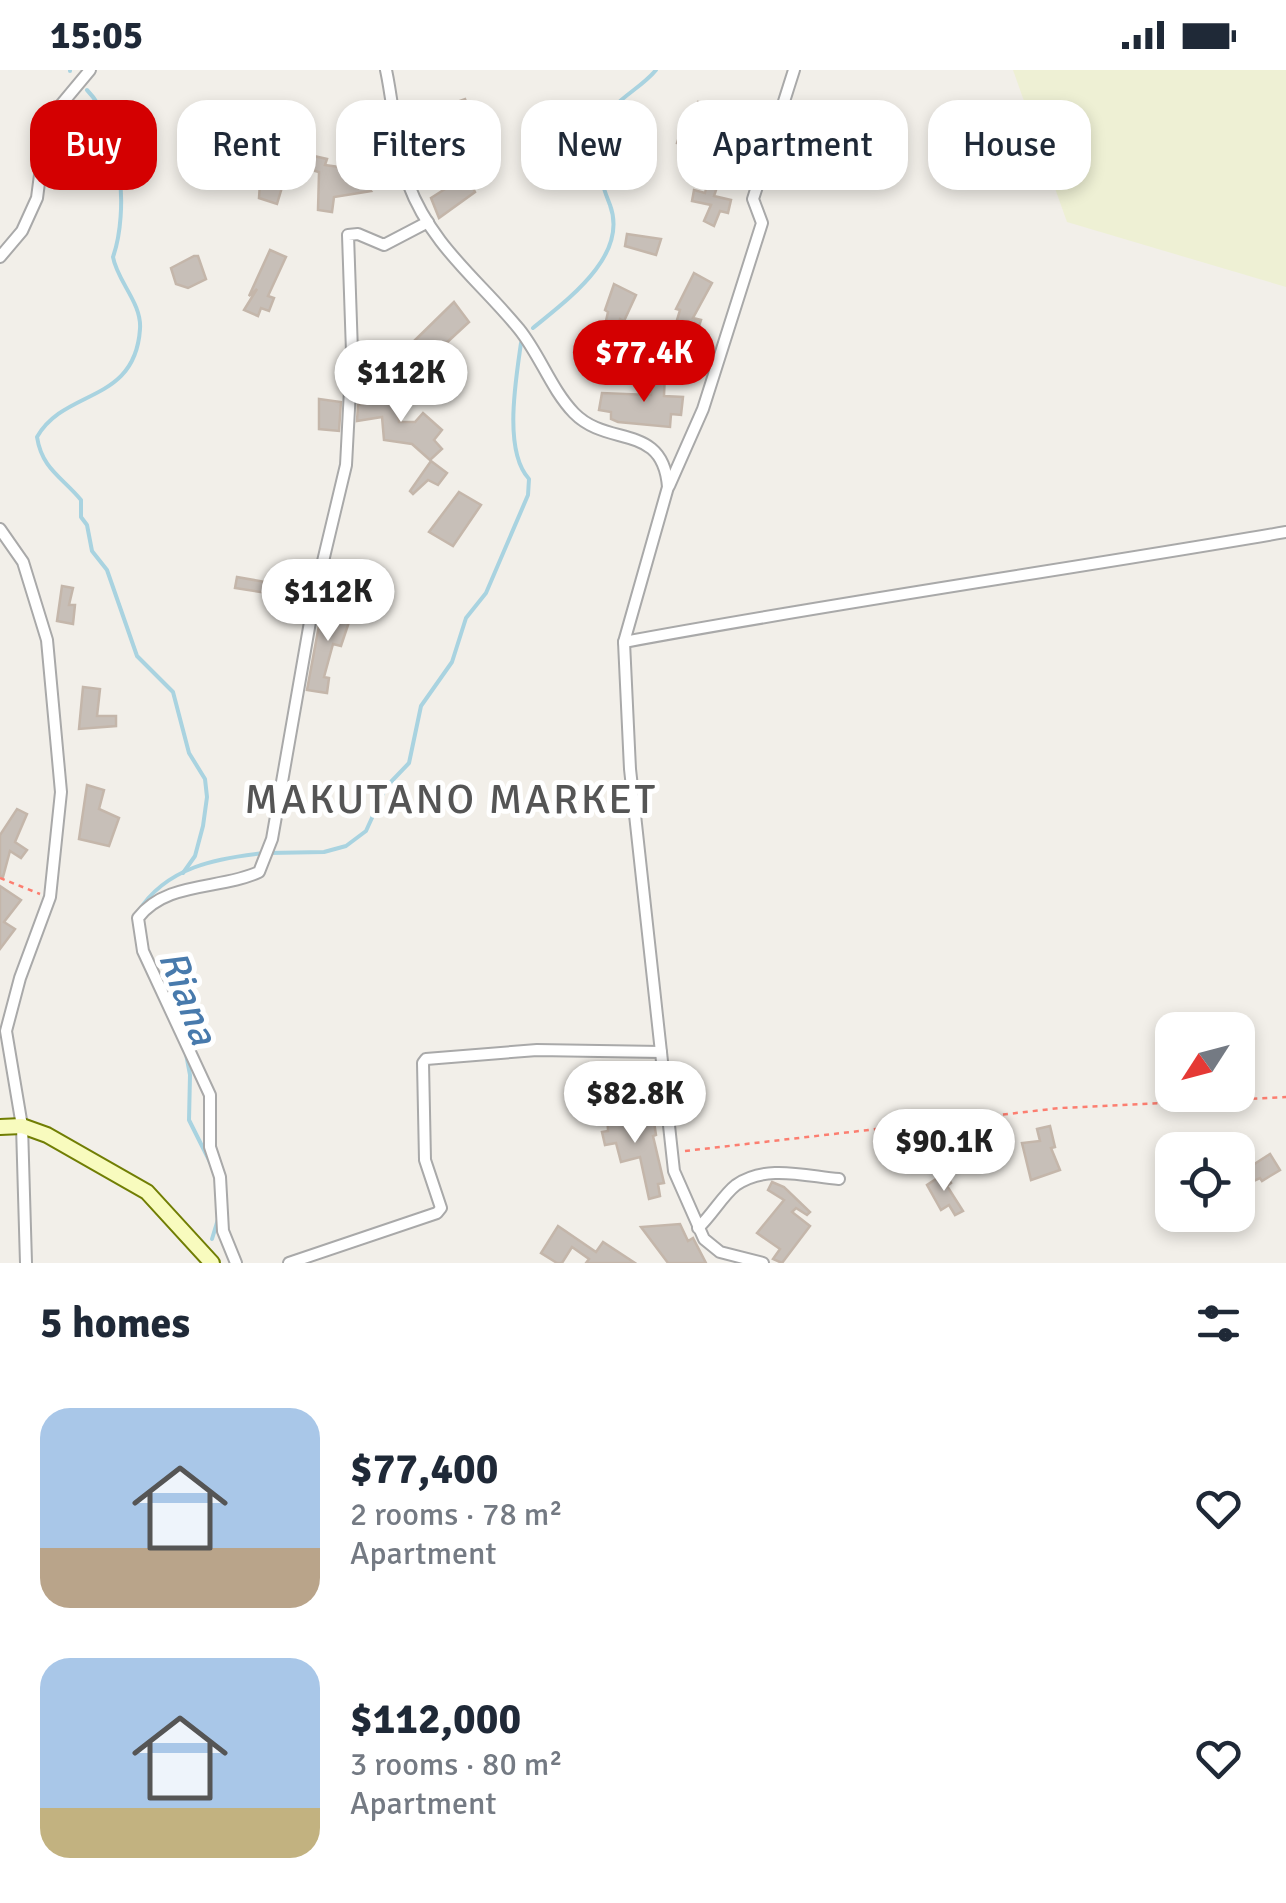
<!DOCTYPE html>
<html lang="en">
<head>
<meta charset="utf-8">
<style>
	:root { --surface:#fff; --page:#f2f2f3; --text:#1f2937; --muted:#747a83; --accent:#d40001 }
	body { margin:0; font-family:Signika,sans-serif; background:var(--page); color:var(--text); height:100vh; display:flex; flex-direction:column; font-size:38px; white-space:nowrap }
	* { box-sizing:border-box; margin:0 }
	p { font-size:32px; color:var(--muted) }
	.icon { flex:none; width:55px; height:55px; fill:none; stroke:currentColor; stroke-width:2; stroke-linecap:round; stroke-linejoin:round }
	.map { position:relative; height:1193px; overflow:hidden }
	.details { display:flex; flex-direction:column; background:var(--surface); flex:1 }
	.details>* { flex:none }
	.top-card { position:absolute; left:30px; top:30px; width:1228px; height:90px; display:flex; gap:20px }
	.needle { width:65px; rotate:234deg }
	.buttons { position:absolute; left:1155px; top:942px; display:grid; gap:20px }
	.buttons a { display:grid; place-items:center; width:100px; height:100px; border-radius:20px; background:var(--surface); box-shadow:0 5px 15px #0003; font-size:50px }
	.price { position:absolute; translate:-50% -85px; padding:0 22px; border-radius:35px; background:#fff; color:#222; font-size:32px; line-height:65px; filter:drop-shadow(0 2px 5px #0008) }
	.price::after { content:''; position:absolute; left:50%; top:60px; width:30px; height:22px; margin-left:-15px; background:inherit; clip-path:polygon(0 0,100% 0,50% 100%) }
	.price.selected { background:var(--accent); color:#fff }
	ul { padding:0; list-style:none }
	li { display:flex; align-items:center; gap:30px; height:250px; padding:0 40px }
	li span { display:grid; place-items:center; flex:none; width:280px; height:200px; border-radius:30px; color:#555 }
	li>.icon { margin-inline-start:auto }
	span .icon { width:120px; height:120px; fill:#fffc; stroke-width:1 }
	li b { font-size:42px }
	h2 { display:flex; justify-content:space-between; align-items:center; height:120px; padding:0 40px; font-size:42px }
	.pill { padding:0 35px; border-radius:30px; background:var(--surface); box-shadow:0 5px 15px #0003; font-size:35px; line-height:90px }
	.pill.selected { background:var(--accent); color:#fff }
	.status { display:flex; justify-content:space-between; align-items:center; height:70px; padding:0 50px; background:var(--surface); direction:ltr }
	.status svg { height:28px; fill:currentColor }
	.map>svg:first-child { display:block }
	.farmland { fill:#eef0d4 }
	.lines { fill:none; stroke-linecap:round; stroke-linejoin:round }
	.stream { stroke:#a9d3e0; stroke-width:4 }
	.building { fill:#c7bfb8; stroke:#c4b6aa; stroke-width:2.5 }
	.street-casing { stroke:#a9a9a9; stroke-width:14 }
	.secondary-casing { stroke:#717e04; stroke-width:18 }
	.path { stroke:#fc7e70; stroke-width:2.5; stroke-dasharray:5 5; stroke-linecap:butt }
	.street { stroke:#fff; stroke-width:10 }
	.secondary { stroke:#f8fbbe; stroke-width:14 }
	.labels { text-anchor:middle; stroke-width:10; stroke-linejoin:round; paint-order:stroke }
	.water-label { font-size:40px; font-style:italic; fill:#487aac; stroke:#fff }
	.quarter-label { font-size:42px; letter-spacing:2.5px; fill:#555; stroke:#fff }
</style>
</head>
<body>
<div class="status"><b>15:05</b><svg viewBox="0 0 49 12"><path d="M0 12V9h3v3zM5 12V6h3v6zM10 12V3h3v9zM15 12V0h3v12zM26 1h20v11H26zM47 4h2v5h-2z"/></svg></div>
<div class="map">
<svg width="1286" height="1193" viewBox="0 0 1286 1193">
	<rect width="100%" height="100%" fill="#f2efe9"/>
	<!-- farmland -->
	<path class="farmland" d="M1013,0H1286V217L1067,152Z"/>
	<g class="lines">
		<!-- stream -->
		<g class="stream">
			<path d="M70,0V1"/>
			<path d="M87,20C122,56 129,141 113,187C117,211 142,233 140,259C135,334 65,318 37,367C42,399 62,407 81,430V447L87,455L92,481L107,500L137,586L173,622L189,683L205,709L207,727L203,756L195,786L183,803"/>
			<path d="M533,258C567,230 629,186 610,135C600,110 593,88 600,61C609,30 638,22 656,0"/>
			<path d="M269,783L324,782L346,776L366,761L386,717L409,693L421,636L452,592L466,548L486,523L528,425L529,409C503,381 516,309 521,273"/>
			<path d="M138,842C166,797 217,788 265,783"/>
			<path d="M186,984L190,1005L189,1050L213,1098"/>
			<path d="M212,1169L219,1146"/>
		</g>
	</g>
	<!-- building -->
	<g class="building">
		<path d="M465,29L471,46L475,44L482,55L464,64L454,33Z"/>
		<path d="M698,32L713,37L691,79L677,73L680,64L687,67L699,46L694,45Z"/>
		<path d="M435,61L439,84L457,80L458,87L448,90L449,95L421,98L418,64Z"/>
		<path d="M212,65L231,74L235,81L223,97H214L200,81Z"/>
		<path d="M261,74L327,89L325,95L353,99L355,91L370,96L365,113L371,121L334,127L332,142L318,140L319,102L289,94L277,134L259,128L260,113L250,110Z"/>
		<path d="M704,89L710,98L722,102L714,126L731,130L728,143L720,141L714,156L704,151L711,135L692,131L694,120L705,123L709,107L691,98L693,93L701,96Z"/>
		<path d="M467,105L475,122L439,148L431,128Z"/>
		<path d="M627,164L661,169L656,185L625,176Z"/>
		<path d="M270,180L286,187L268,226L274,228L269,241L261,238L258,246L244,240L257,219L249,226Z"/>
		<path d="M194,186H198L206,209L188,218L176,214L171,198Z"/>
		<path d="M694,203L712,213L693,248L701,250L696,266L674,260L680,240L676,239Z"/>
		<path d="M614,214L636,225L624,251L620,249L615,268L603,264L608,242L605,240Z"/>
		<path d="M454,232L469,252L429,289L445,302L417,309L409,276Z"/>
		<path d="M652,302L665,303L664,326L683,327L681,345L671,344L670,357L618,352L611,349V342L599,340L602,323L651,325Z"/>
		<path d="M394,322L399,352H415L423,343L442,360L434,370L442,379L430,390L412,374L384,370L382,347L357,351L358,335L368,333L367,326Z"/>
		<path d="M319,329L341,332L339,361L319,359Z"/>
		<path d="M431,391L447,403L438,415L428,410L413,424L410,421Z"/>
		<path d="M459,422L481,435L453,476L429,462Z"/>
		<path d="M237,507L282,515L280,525L235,518Z"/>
		<path d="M62,516L73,518L69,535H75L73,554L57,551Z"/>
		<path d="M363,517L387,523L386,535H380L378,540L358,536Z"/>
		<path d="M346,528L356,531L341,576L333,574L324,607L329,608L327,623L307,620L322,539L341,545Z"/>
		<path d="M83,617L100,619L97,646H116V656L79,659Z"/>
		<path d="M87,715L104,720L99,739L119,748L109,776L79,769Z"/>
		<path d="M17,739L27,744L15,772L27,780L21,788L10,781L3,807L0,806V765Z"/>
		<path d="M0,816L21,830L4,852L15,859L0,879Z"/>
		<path d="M607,1039H631V1056L654,1052L656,1065L653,1066L664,1113L658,1114L660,1126L649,1129L640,1087L621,1092L616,1073L605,1075L602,1062L608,1061Z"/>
		<path d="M1050,1056L1055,1077L1051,1078L1060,1100L1031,1110L1022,1073L1040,1071L1037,1059Z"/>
		<path d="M1270,1084L1280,1100L1262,1111L1260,1108L1247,1114L1242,1102Z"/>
		<path d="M945,1103L951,1113L947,1116L963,1141L955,1145L949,1135L941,1140L927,1115Z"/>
		<path d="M772,1112L784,1117L810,1142L807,1145L796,1138L792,1142L810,1156L782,1193L773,1189L780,1179L757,1163L784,1130L768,1120Z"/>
		<path d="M680,1154L688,1171L693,1168L706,1193H668L641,1157Z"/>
		<path d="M558,1156L596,1182L603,1172L635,1193H586L589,1189L572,1177L562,1193H557L541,1183Z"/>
	</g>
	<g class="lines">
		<!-- street casing -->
		<g class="street-casing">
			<g id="street">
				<path d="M386,0C394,37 395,77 408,113C432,177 479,210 519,259C540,285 551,319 574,343C608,378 663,352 668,417L624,572L630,699L674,1101L704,1169L720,1182L763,1193"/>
				<path d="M0,187L22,161L37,128L41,97L60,36L90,0"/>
				<path d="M669,416L703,339L762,153L753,129L794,0"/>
				<path d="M0,459L23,492L47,570L61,722L50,827L20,908L6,961L22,1056L26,1193"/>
				<path d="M624,572C844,531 1065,500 1286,462"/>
				<path d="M698,1158C712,1145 723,1125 736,1115C766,1094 805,1106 839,1109"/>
				<path d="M236,1193L223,1161L220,1107L210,1077V1025L143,881L138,848C166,811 220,820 259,802L272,769L314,529L346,395L352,282L348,165L358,164L384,175L428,152"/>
				<path d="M289,1193L437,1143L441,1138L425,1090L423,993L426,989L537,980L661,982"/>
			</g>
		</g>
		<!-- secondary casing -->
		<g class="secondary-casing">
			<path id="secondary" d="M0,1057L22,1056L47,1065L147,1122L212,1193"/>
		</g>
		<!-- path -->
		<g class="path">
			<path d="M0,808L40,824"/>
			<path d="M685,1081L1060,1038L1286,1027"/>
		</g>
		<!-- street -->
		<use href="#street" class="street"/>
		<!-- secondary -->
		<use href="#secondary" class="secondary"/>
	</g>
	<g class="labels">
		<!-- water labels -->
		<g class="water-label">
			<text transform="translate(189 927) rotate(69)" y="14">Riana</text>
		</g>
		<!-- quarter labels -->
		<g class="quarter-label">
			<text x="451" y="743">MAKUTANO MARKET</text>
		</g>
	</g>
</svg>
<div class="buttons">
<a><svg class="needle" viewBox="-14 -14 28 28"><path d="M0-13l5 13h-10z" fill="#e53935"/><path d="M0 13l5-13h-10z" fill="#747a83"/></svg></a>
<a><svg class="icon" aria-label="locate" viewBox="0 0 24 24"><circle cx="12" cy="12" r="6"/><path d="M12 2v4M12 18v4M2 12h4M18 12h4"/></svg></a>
</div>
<b class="price selected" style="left:644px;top:335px">$77.4K</b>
<b class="price" style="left:401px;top:355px">$112K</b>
<b class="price" style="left:328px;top:574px">$112K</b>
<b class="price" style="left:635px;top:1076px">$82.8K</b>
<b class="price" style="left:944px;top:1124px">$90.1K</b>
<div class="top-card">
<a class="pill selected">Buy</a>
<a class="pill">Rent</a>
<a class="pill">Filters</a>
<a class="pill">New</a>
<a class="pill">Apartment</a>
<a class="pill">House</a>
</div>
</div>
<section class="details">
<h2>5 homes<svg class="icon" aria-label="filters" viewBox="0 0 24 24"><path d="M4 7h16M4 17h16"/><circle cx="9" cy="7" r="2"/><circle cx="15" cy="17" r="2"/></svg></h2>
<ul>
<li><span style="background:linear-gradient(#a9c7e8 70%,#b9a48a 0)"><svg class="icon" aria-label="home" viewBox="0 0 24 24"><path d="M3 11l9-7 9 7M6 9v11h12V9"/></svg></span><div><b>$77,400</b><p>2 rooms · 78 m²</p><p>Apartment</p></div><svg class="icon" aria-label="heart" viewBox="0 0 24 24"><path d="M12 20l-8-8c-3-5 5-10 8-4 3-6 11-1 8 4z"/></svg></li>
<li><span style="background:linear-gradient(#a9c7e8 75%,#c2b280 0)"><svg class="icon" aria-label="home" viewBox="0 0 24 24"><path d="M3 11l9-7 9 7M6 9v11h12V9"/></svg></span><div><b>$112,000</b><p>3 rooms · 80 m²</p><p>Apartment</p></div><svg class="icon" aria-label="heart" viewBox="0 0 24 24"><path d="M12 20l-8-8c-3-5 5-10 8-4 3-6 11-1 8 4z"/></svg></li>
</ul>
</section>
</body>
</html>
